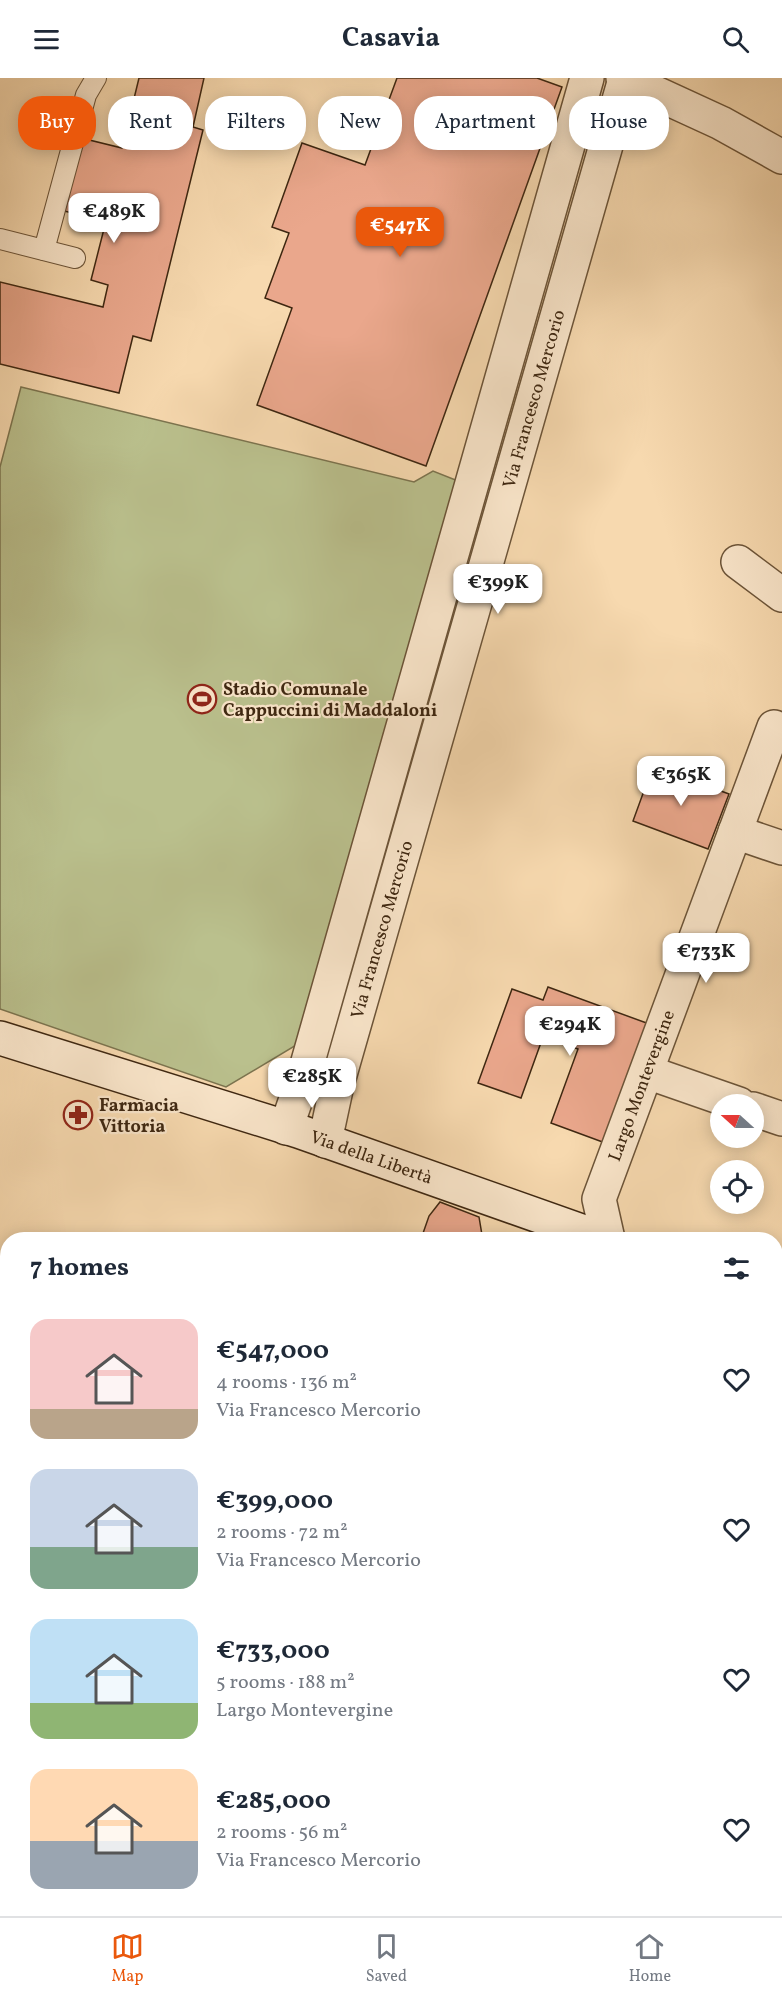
<!DOCTYPE html>
<html lang="en">
<head>
<meta charset="utf-8">
<style>
	:root { --surface:#fff; --page:#f6f6f7; --text:#1f2937; --muted:#747a83; --line:#e0e1e3; --accent:#ea580c }
	body { margin:0; font-family:Vollkorn,serif; background:var(--page); color:var(--text); height:100vh; display:flex; flex-direction:column; font-size:22px; white-space:nowrap }
	* { box-sizing:border-box; margin:0 }
	p { font-size:20px; color:var(--muted) }
	.icon { flex:none; width:33px; height:33px; fill:none; stroke:currentColor; stroke-width:2; stroke-linecap:round; stroke-linejoin:round }
	.map { position:relative; flex:1; overflow:hidden }
	.sheet { position:absolute; left:0px; top:1154px; width:783px; height:686px; display:flex; flex-direction:column; background:var(--surface); border-radius:24px 24px 0 0; box-shadow:0 3px 15px #0003 }
	.sheet>* { flex:none }
	.hud { position:absolute; left:18px; top:18px; width:747px; height:54px; display:flex; gap:12px }
	.needle { width:39px; rotate:291deg }
	.fabs { position:absolute; left:710px; top:1016px; display:grid; gap:12px }
	.fabs a { display:grid; place-items:center; width:54px; height:54px; border-radius:50%; background:var(--surface); box-shadow:0 3px 15px #0003; font-size:30px }
	.price { position:absolute; translate:-50% -51px; padding:0 14px; border-radius:12px; background:#fff; color:#222; font-size:20px; line-height:39px; filter:drop-shadow(0 2px 3px #0008) }
	.price::after { content:''; position:absolute; left:50%; top:36px; width:18px; height:14px; margin-left:-9px; background:inherit; clip-path:polygon(0 0,100% 0,50% 100%) }
	.price.on { background:var(--accent); color:#fff }
	ul { padding:0; list-style:none }
	li { display:flex; align-items:center; gap:18px; height:150px; padding:0 30px }
	li span { display:grid; place-items:center; flex:none; width:168px; height:120px; border-radius:18px; color:#555 }
	li>.icon { margin-inline-start:auto }
	span .icon { width:72px; height:72px; fill:#fffc; stroke-width:1 }
	li b { font-size:26px }
	h2 { display:flex; justify-content:space-between; align-items:center; height:72px; padding:0 30px; font-size:26px }
	.tag { padding:0 21px; border-radius:24px; background:var(--surface); box-shadow:0 3px 15px #0003; font-size:21px; line-height:54px }
	.tag.on { background:var(--accent); color:#fff }
	header { display:flex; justify-content:space-between; align-items:center; height:78px; padding:0 30px; background:var(--surface); font-size:27px; font-weight:700 }
	.tab-bar { display:flex; justify-content:space-around; align-items:center; height:84px; border-top:2px solid var(--line); background:var(--surface); font-size:16px; color:var(--muted) }
	.tab-bar a { display:grid; justify-items:center; gap:3px }
	.tab-bar .on { color:var(--accent) }
	.map>svg:first-child { display:block }
	.green { fill:#bac08d; stroke:#7c744f; stroke-width:1.5 }
	.building { fill:#eaa78c; stroke:#3e2711; stroke-width:1.5 }
	.lines { fill:none; stroke-linecap:round; stroke-linejoin:round }
	.lane-casing { stroke:#6c5438; stroke-width:22 }
	.street-casing { stroke:#6c5438; stroke-width:36 }
	.secondary-casing { stroke:#3e2711; stroke-width:36 }
	.path { stroke:#3e2711; stroke-width:4; stroke-dasharray:4.5 3; stroke-linecap:butt }
	.lane { stroke:#fae6cb; stroke-width:20 }
	.street { stroke:#fae6cb; stroke-width:33 }
	.secondary { stroke:#fae6cb; stroke-width:33 }
	.labels { text-anchor:middle; stroke-width:4.5; stroke-linejoin:round; paint-order:stroke }
	.street-label { font-size:18px; fill:#3e2711; stroke:#fae6cb }
	.poi-label { font-size:18px; font-weight:bold; fill:#3e2711; stroke:#fae6cb; text-anchor:start }
</style>
</head>
<body>
<header><svg class="icon" aria-label="menu" viewBox="0 0 24 24"><path d="M4 6h16M4 12h16M4 18h16"/></svg>Casavia<svg class="icon" aria-label="search" viewBox="0 0 24 24"><circle cx="10" cy="10" r="6"/><path d="M15 15l6 6"/></svg></header>
<div class="map">
<svg width="782" height="1838" viewBox="0 0 782 1838">
	<rect width="100%" height="100%" fill="#f7d9af"/>
	<filter id="stains"><feTurbulence type="fractalNoise" baseFrequency=".00333" numOctaves="4"/><feColorMatrix values="0 0 0 0 .2 0 0 0 0 .09 0 0 0 0 .02 0 0 0 .5 -.17"/></filter>
	<radialGradient id="worn" r=".72"><stop offset=".6" stop-color="#630" stop-opacity="0"/><stop offset="1" stop-color="#630" stop-opacity=".3"/></radialGradient>
	<!-- green -->
	<path class="green" d="M21,309L414,404L433,393L458,403L303,963L226,1009L0,931V389Z"/>
	<!-- building -->
	<g class="building">
		<path d="M139,0H204L193,49L203,52L151,263L133,258L119,315L0,286V204L103,229L108,207L91,202L106,143L64,133L81,60L122,70Z"/>
		<path d="M397,0H537L562,9L426,388L257,327L292,230L265,220L289,155L272,149L302,65L365,87Z"/>
		<path d="M653,688L729,716L708,771L633,743Z"/>
		<path d="M548,909L652,947L608,1066L551,1045L578,971L543,959L521,1020L478,1005L512,911L543,922Z"/>
		<path d="M440,1124L479,1139L482,1157L481,1161H421L429,1138Z"/>
		<path d="M776,1446L782,1449V1483L776,1499Z"/>
		<path d="M782,1483V1531L776,1529V1499Z"/>
		<path d="M776,1584L782,1586V1639L776,1637Z"/>
		<path d="M776,1637L782,1639V1693L776,1691Z"/>
		<path d="M776,1711L782,1714V1778L776,1795Z"/>
		<path d="M278,1832H300L297,1838Z"/>
		<path d="M483,1832H519L516,1838H497Z"/>
		<path d="M561,1832H624L621,1838H559Z"/>
	</g>
	<g class="lines">
		<!-- lane casing -->
		<g class="lane-casing">
			<g id="lane">
				<path d="M0,161L75,180"/>
				<path d="M44,172L86,17L96,0"/>
			</g>
		</g>
		<!-- street casing -->
		<g class="street-casing">
			<g id="street">
				<path d="M623,0L721,45L782,79"/>
				<path d="M738,484L782,517"/>
				<path d="M735,754L782,770"/>
				<path d="M647,994L739,1026"/>
				<path d="M753,1031L782,1041"/>
				<path d="M286,1050L303,1001L587,0"/>
				<path id="s1" d="M325,1063L337,1007L625,1"/>
				<path id="s2" d="M608,1161L599,1121L774,649"/>
				<path d="M776,1570L782,1572"/>
				<path d="M0,1650L8,1652"/>
				<path d="M0,1704L8,1705"/>
				<path d="M232,1838L236,1832"/>
				<path d="M541,1838L544,1832"/>
				<path d="M775,1838L782,1818"/>
			</g>
		</g>
		<!-- secondary casing -->
		<g class="secondary-casing">
			<g id="secondary">
				<path id="s3" d="M0,960L298,1053L604,1161"/>
				<path d="M776,1221L782,1223"/>
			</g>
		</g>
		<!-- path -->
		<path class="path" d="M714,1832L716,1838"/>
		<!-- lane -->
		<use href="#lane" class="lane"/>
		<!-- street -->
		<use href="#street" class="street"/>
		<!-- secondary -->
		<use href="#secondary" class="secondary"/>
	</g>
	<!-- icons -->
	<defs>
		<g id="stadium-ring" transform="scale(1.5)"><circle r="9.5" fill="#fae6cb" stroke="#8f2418" stroke-width="1.5"/><path d="M0-5a6.5 5 0 1 0 0 10a6.5 5 0 1 0 0-10ZM-3.5-1.8h7v3.6h-7Z" fill="#8f2418"/></g>
		<g id="pharmacy-ring" transform="scale(1.5)"><circle r="9.5" fill="#fae6cb" stroke="#8f2418" stroke-width="1.5"/><path d="M-2-6h4v4h4v4h-4v4h-4v-4h-4v-4h4Z" fill="#8f2418"/></g>
	</defs>
	<g fill-rule="evenodd">
		<use href="#stadium-ring" x="202" y="621"/>
		<use href="#pharmacy-ring" x="78" y="1037"/>
	</g>
	<g class="labels">
		<!-- street labels -->
		<g class="street-label">
			<text dy="6" stroke="none"><textPath href="#s1" startOffset="771">Via Francesco Mercorio</textPath></text>
			<text dy="6" stroke="none"><textPath href="#s1" startOffset="219">Via Francesco Mercorio</textPath></text>
			<text dy="6" stroke="none"><textPath href="#s2" startOffset="162">Largo Montevergine</textPath></text>
			<text dy="6" stroke="none"><textPath href="#s3" startOffset="390">Via della Libertà</textPath></text>
		</g>
		<!-- poi labels -->
		<g class="poi-label">
			<text x="223" y="617">Stadio Comunale<tspan x="223" dy="21">Cappuccini di Maddaloni</tspan></text>
			<text x="99" y="1033">Farmacia<tspan x="99" dy="21">Vittoria</tspan></text>
		</g>
	</g>
	<rect width="100%" height="100%" filter="url(#stains)"/>
	<rect width="100%" height="100%" fill="url(#worn)"/>
</svg>
<div class="fabs">
<a><svg class="needle" viewBox="-14 -14 28 28"><path d="M0-13l5 13h-10z" fill="#e53935"/><path d="M0 13l5-13h-10z" fill="#747a83"/></svg></a>
<a><svg class="icon" aria-label="locate" viewBox="0 0 24 24"><circle cx="12" cy="12" r="6"/><path d="M12 2v4M12 18v4M2 12h4M18 12h4"/></svg></a>
</div>
<b class="price" style="left:114px;top:166px">€489K</b>
<b class="price on" style="left:400px;top:180px">€547K</b>
<b class="price" style="left:498px;top:537px">€399K</b>
<b class="price" style="left:681px;top:729px">€365K</b>
<b class="price" style="left:706px;top:906px">€733K</b>
<b class="price" style="left:570px;top:979px">€294K</b>
<b class="price" style="left:312px;top:1031px">€285K</b>
<div class="hud">
<a class="tag on">Buy</a>
<a class="tag">Rent</a>
<a class="tag">Filters</a>
<a class="tag">New</a>
<a class="tag">Apartment</a>
<a class="tag">House</a>
</div>
<section class="sheet">
<h2>7 homes<svg class="icon" aria-label="filters" viewBox="0 0 24 24"><path d="M4 7h16M4 17h16"/><circle cx="9" cy="7" r="2"/><circle cx="15" cy="17" r="2"/></svg></h2>
<ul>
<li><span style="background:linear-gradient(#f6c9c9 75%,#b9a48a 0)"><svg class="icon" aria-label="home" viewBox="0 0 24 24"><path d="M3 11l9-7 9 7M6 9v11h12V9"/></svg></span><div><b>€547,000</b><p>4 rooms · 136 m²</p><p>Via Francesco Mercorio</p></div><svg class="icon" aria-label="heart" viewBox="0 0 24 24"><path d="M12 20l-8-8c-3-5 5-10 8-4 3-6 11-1 8 4z"/></svg></li>
<li><span style="background:linear-gradient(#c9d6e8 65%,#7fa58c 0)"><svg class="icon" aria-label="home" viewBox="0 0 24 24"><path d="M3 11l9-7 9 7M6 9v11h12V9"/></svg></span><div><b>€399,000</b><p>2 rooms · 72 m²</p><p>Via Francesco Mercorio</p></div><svg class="icon" aria-label="heart" viewBox="0 0 24 24"><path d="M12 20l-8-8c-3-5 5-10 8-4 3-6 11-1 8 4z"/></svg></li>
<li><span style="background:linear-gradient(#bfe0f5 70%,#8fb573 0)"><svg class="icon" aria-label="home" viewBox="0 0 24 24"><path d="M3 11l9-7 9 7M6 9v11h12V9"/></svg></span><div><b>€733,000</b><p>5 rooms · 188 m²</p><p>Largo Montevergine</p></div><svg class="icon" aria-label="heart" viewBox="0 0 24 24"><path d="M12 20l-8-8c-3-5 5-10 8-4 3-6 11-1 8 4z"/></svg></li>
<li><span style="background:linear-gradient(#ffd9b3 60%,#9aa5b1 0)"><svg class="icon" aria-label="home" viewBox="0 0 24 24"><path d="M3 11l9-7 9 7M6 9v11h12V9"/></svg></span><div><b>€285,000</b><p>2 rooms · 56 m²</p><p>Via Francesco Mercorio</p></div><svg class="icon" aria-label="heart" viewBox="0 0 24 24"><path d="M12 20l-8-8c-3-5 5-10 8-4 3-6 11-1 8 4z"/></svg></li>
</ul>
</section>
</div>
<nav class="tab-bar">
<a class="on"><svg class="icon" aria-label="map" viewBox="0 0 24 24"><path d="M3 6l6-2 6 2 6-2v14l-6 2-6-2-6 2zM9 4v14M15 6v14"/></svg>Map</a>
<a><svg class="icon" aria-label="saved" viewBox="0 0 24 24"><path d="M7 4h10v16l-5-4-5 4z"/></svg>Saved</a>
<a><svg class="icon" aria-label="home" viewBox="0 0 24 24"><path d="M3 11l9-7 9 7M6 9v11h12V9"/></svg>Home</a>
</nav>
</body>
</html>
